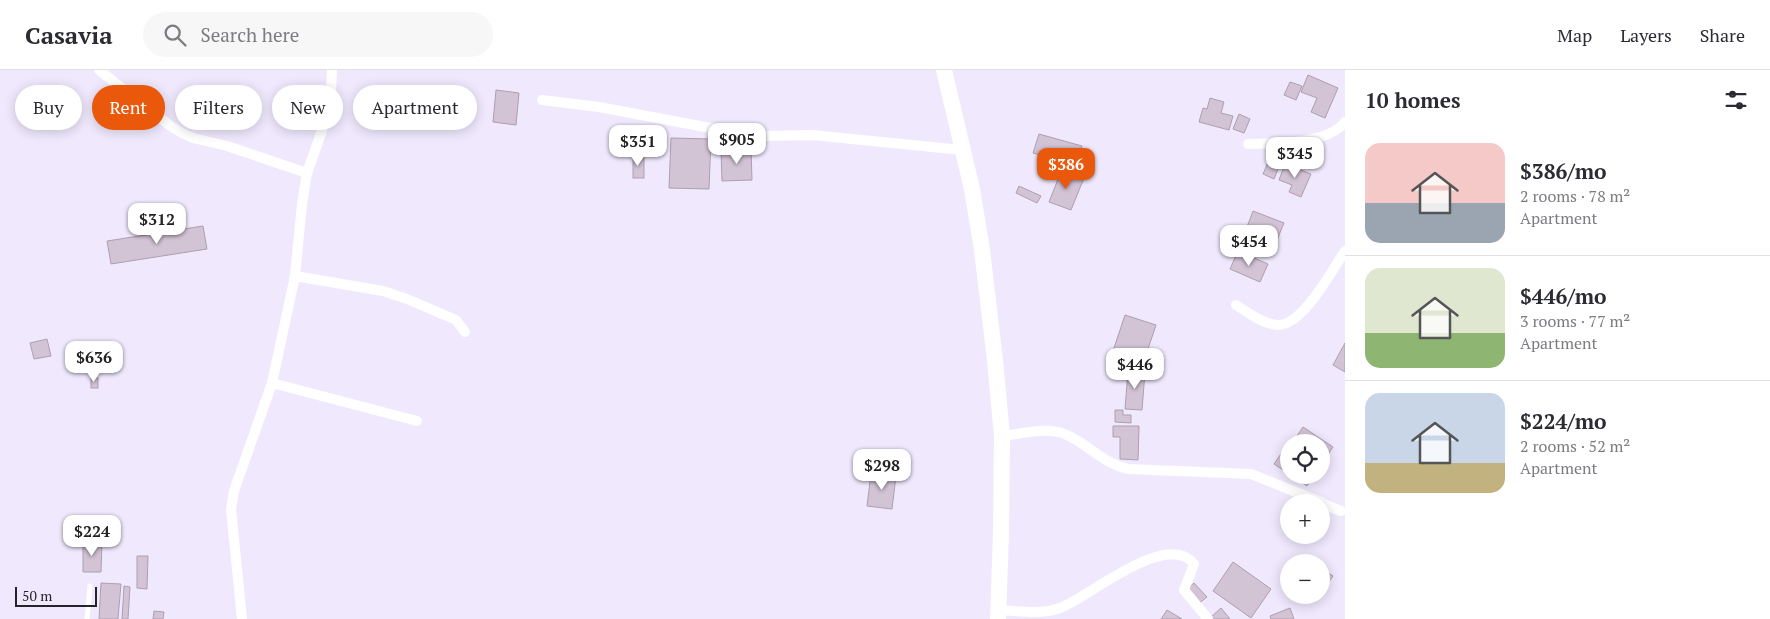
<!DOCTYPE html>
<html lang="en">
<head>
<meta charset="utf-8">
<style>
	:root { --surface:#fff; --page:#f7f7f7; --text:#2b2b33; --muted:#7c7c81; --line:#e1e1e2; --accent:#ea580c }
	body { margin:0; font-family:"PT Serif",serif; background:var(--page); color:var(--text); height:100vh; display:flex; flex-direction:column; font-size:19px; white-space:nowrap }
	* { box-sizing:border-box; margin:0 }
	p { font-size:16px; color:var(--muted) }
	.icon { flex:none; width:28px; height:28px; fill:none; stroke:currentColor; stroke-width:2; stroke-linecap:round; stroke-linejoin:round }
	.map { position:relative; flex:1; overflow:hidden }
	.side { display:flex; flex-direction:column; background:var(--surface); width:425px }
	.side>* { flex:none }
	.top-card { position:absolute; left:15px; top:15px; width:475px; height:45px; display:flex; gap:10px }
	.tools { position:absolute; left:1280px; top:364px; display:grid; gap:10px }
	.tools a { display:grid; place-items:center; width:50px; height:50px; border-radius:50%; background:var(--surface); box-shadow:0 2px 12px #0003; font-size:25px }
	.scale { position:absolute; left:15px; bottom:12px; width:82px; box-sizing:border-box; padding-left:5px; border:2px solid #25222a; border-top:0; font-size:14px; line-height:18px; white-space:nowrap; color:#25222a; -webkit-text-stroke:4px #f0e9fe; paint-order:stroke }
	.price { position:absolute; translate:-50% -42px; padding:0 11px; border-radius:10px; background:#fff; color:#222; font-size:16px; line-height:32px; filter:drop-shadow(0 1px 2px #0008) }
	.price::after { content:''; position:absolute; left:50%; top:30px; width:15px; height:11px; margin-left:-8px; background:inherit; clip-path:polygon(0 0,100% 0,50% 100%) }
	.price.current { background:var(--accent); color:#fff }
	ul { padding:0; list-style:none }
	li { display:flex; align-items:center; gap:15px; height:125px; padding:0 20px }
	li+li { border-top:1px solid var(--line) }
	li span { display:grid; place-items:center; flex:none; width:140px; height:100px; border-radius:15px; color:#555 }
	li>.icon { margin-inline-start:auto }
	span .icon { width:60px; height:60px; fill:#fffc; stroke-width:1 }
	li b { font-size:21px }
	h2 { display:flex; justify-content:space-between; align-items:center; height:60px; padding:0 20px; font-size:21px }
	.tag { padding:0 18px; border-radius:22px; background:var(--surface); box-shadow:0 2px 12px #0003; font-size:18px; line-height:45px }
	.tag.current { background:var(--accent); color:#fff }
	header { display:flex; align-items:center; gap:30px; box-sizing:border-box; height:70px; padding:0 25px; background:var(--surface); border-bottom:1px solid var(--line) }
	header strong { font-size:24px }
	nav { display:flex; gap:28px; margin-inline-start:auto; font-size:18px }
	.search { width:350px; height:45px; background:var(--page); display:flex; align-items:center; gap:12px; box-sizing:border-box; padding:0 18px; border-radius:28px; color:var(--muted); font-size:19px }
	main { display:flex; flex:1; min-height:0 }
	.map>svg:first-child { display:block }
	.building { fill:#d2c3d5; stroke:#ad9fb1 }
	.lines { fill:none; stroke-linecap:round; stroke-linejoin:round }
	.service { stroke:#fff; stroke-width:5 }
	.minor { stroke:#fff; stroke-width:10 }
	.trunk { stroke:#fff; stroke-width:16 }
</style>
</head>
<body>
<header>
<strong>Casavia</strong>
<div class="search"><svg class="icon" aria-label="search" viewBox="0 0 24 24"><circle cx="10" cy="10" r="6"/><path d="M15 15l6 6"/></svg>Search here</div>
<nav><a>Map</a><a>Layers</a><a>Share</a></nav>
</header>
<main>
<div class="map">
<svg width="1345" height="549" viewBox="0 0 1345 549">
	<rect width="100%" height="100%" fill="#f0e9fe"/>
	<!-- building -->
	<g class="building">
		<path d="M1308,5L1338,18L1325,48L1311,42L1317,28L1301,22Z"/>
		<path d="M1290,12L1302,16L1296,30L1284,25Z"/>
		<rect x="432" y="16" width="10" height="27"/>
		<path d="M496,20L519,23L516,55L493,52Z"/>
		<path d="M1210,28L1224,32L1221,43L1233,46L1229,60L1199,52L1203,38L1207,39Z"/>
		<path d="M1239,44L1250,49L1244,63L1233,59Z"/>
		<path d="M1039,64L1082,76L1076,96L1033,83Z"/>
		<path d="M671,68L711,69L709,119L669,118Z"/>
		<path d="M751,79L752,110L722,111L721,80Z"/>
		<rect x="633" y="86" width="11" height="22"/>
		<path d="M1269,90L1280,94L1274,109L1263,104Z"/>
		<path d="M1285,94L1311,104L1301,127L1289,122L1292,115L1279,110Z"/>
		<path d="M1062,99L1084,108L1071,140L1049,132Z"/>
		<path d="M1019,116L1041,126L1037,133L1016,123Z"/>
		<path d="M1253,141L1284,153L1274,177L1244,165Z"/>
		<path d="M203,156L207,179L111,194L107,171Z"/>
		<path d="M1238,181L1268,194L1260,212L1230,199Z"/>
		<path d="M1125,245L1156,255L1144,291L1113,281Z"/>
		<path d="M47,269L51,286L34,289L30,273Z"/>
		<path d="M1345,273V302L1333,295Z"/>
		<path d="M1128,301L1145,302L1142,340L1125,339Z"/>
		<rect x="91" y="308" width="7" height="10"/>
		<path d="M1115,340H1123V345H1131V353L1115,352Z"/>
		<path d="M1113,356H1139L1138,390L1120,389V367H1113Z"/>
		<path d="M1303,357L1333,377L1323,392L1321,391V372H1293Z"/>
		<path d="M1287,375L1289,376V404L1274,394Z"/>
		<path d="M871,403L896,406L892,439L867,436Z"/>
		<path d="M1291,405H1314L1307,416Z"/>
		<path d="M83,472H102L101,502H83Z"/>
		<path d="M137,486H148L147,519L137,518Z"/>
		<path d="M1233,492L1271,519L1251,548L1213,521Z"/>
		<path d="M1324,500L1333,506L1321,522V504Z"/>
		<path d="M101,513L121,514L118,549H99Z"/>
		<path d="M1194,513L1207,527L1198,534L1186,520Z"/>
		<path d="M124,516L130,517L128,549H122Z"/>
		<path d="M1221,538L1230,549H1211L1210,548Z"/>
		<path d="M1290,538L1294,549H1271L1270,546Z"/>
		<path d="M1167,540L1182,549H1161Z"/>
		<path d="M154,541L164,542L163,549H153Z"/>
	</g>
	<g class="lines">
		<!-- service -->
		<path class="service" d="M87,549L90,516"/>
		<!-- minor -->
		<g class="minor">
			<path d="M99,0L169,55L182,63L193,68L227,76L307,103"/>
			<path d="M542,30L599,37L737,63L766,66L812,65L962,80"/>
			<path d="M1248,74C1275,73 1327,75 1345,52"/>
			<path d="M295,206L383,221L407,229L456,250L465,262"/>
			<path d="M1236,235C1247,242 1263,254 1277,255C1302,257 1332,200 1345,181"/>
			<path d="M272,313L417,351"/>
			<path d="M1002,366C1022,364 1048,356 1067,365C1089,375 1104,394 1128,399L1251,404L1321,432"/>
			<path d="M1321,433L1341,441"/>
			<path d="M998,540C1018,541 1041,545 1060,538C1088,528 1167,459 1194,494L1184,520L1208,549"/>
			<path d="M242,549L231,439L234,421L272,313L295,206L302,134L307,103L324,55L331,21L332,0"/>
		</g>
		<!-- trunk -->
		<path class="trunk" d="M944,0L972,119L982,180L995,290L1002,366L1001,463L998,549"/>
	</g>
</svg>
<div class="tools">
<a><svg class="icon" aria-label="locate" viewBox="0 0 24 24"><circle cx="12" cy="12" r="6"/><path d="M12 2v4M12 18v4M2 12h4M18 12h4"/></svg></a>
<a>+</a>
<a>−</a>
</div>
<div class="scale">50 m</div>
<b class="price" style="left:737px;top:95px">$905</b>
<b class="price" style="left:638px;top:97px">$351</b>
<b class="price" style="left:1295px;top:109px">$345</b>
<b class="price current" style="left:1066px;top:120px">$386</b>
<b class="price" style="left:157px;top:175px">$312</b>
<b class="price" style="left:1249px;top:197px">$454</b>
<b class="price" style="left:94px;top:313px">$636</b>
<b class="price" style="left:1135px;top:320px">$446</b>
<b class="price" style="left:882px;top:421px">$298</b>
<b class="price" style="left:92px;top:487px">$224</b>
<div class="top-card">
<a class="tag">Buy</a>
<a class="tag current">Rent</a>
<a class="tag">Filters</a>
<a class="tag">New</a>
<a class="tag">Apartment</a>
</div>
</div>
<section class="side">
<h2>10 homes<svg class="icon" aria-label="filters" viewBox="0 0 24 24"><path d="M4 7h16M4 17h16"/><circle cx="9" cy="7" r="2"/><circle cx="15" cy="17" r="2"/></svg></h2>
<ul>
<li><span style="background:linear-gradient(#f6c9c9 60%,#9aa5b1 0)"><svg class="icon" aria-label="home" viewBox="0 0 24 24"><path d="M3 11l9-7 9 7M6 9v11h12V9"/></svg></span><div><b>$386/mo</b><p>2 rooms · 78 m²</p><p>Apartment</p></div></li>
<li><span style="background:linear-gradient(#dfe7d0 65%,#8fb573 0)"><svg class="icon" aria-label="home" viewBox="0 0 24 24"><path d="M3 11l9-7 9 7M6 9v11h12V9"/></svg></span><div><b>$446/mo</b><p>3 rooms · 77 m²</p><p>Apartment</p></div></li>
<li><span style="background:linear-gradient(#c9d6e8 70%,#c2b280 0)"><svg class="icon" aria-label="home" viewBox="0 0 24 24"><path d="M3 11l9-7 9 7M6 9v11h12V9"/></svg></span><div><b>$224/mo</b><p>2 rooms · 52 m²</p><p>Apartment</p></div></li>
</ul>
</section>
</main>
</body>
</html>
